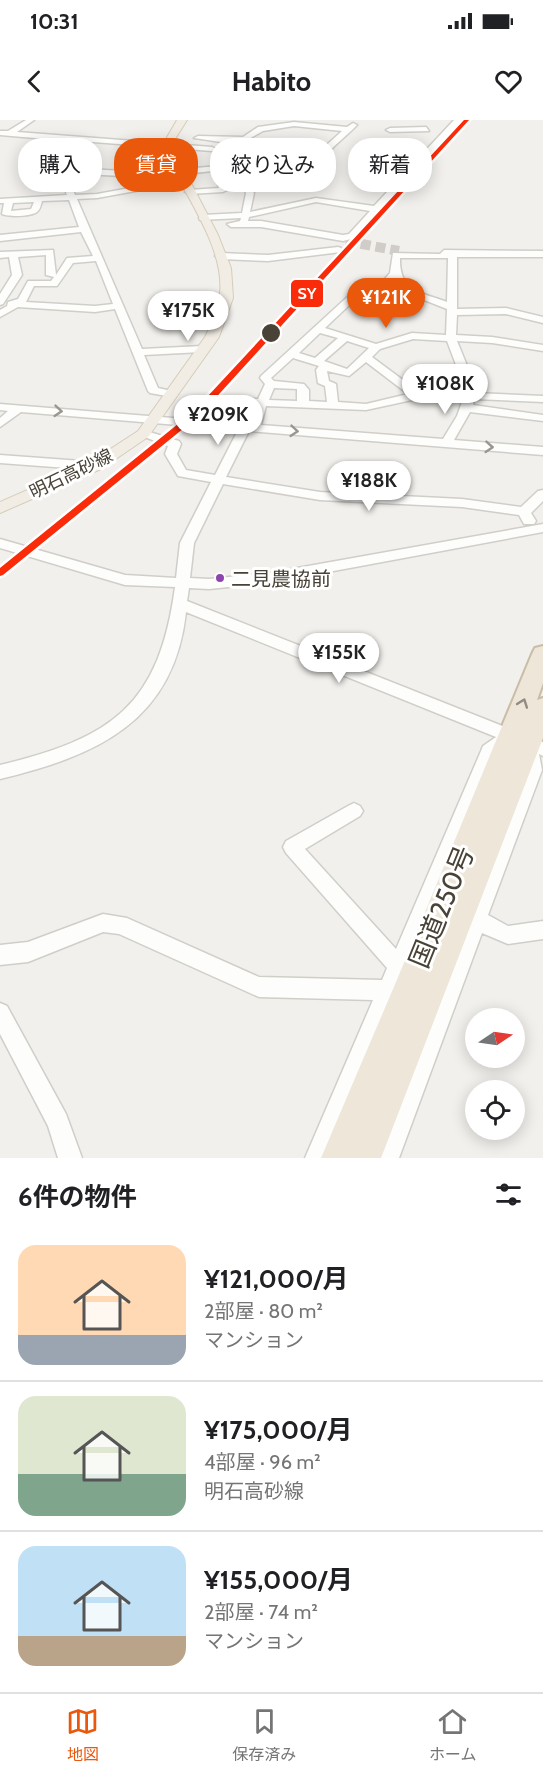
<!DOCTYPE html>
<html lang="ja">
<head>
<meta charset="utf-8">
<style>
	:root { --surface:#fff; --page:#f6f6f6; --text:#202124; --muted:#757577; --line:#e0e0e0; --accent:#ea580c }
	body { margin:0; font-family:Cabin,"Noto Sans JP",sans-serif; background:var(--page); color:var(--text); height:100vh; display:flex; flex-direction:column; font-size:22px; white-space:nowrap }
	* { box-sizing:border-box; margin:0 }
	p { font-size:20px; color:var(--muted) }
	.icon { flex:none; width:33px; height:33px; fill:none; stroke:currentColor; stroke-width:2; stroke-linecap:round; stroke-linejoin:round }
	.map { position:relative; height:1038px; overflow:hidden }
	.sheet { display:flex; flex-direction:column; background:var(--surface); flex:1 }
	.sheet>* { flex:none }
	.top-card { position:absolute; left:18px; top:18px; width:507px; height:54px; display:flex; gap:12px }
	.needle { width:39px; rotate:77deg }
	.fabs { position:absolute; left:465px; top:888px; display:grid; gap:12px }
	.fabs a { display:grid; place-items:center; width:60px; height:60px; border-radius:50%; background:var(--surface); box-shadow:0 3px 15px #0003; font-size:30px }
	.price { position:absolute; translate:-50% -51px; padding:0 14px; border-radius:21px; background:#fff; color:#222; font-size:20px; line-height:39px; filter:drop-shadow(0 2px 3px #0008) }
	.price::after { content:''; position:absolute; left:50%; top:36px; width:18px; height:14px; margin-left:-9px; background:inherit; clip-path:polygon(0 0,100% 0,50% 100%) }
	.price.selected { background:var(--accent); color:#fff }
	ul { padding:0; list-style:none }
	li { display:flex; align-items:center; gap:18px; height:150px; padding:0 18px }
	li+li { border-top:2px solid var(--line) }
	li span { display:grid; place-items:center; flex:none; width:168px; height:120px; border-radius:18px; color:#555 }
	li>.icon { margin-inline-start:auto }
	span .icon { width:72px; height:72px; fill:#fffc; stroke-width:1 }
	li b { font-size:26px }
	h2 { display:flex; justify-content:space-between; align-items:center; height:72px; padding:0 18px; font-size:26px }
	.pill { padding:0 21px; border-radius:24px; background:var(--surface); box-shadow:0 3px 15px #0003; font-size:21px; line-height:54px }
	.pill.selected { background:var(--accent); color:#fff }
	.status { display:flex; justify-content:space-between; align-items:center; height:42px; padding:0 30px; background:var(--surface); direction:ltr }
	.status svg { height:16px; fill:currentColor }
	header { display:flex; justify-content:space-between; align-items:center; height:78px; padding:0 18px; background:var(--surface); font-size:27px; font-weight:800 }
	.dock { display:flex; justify-content:space-around; align-items:center; height:84px; border-top:2px solid var(--line); background:var(--surface); font-size:16px; color:var(--muted) }
	.dock a { display:grid; justify-items:center; gap:3px }
	.dock .selected { color:var(--accent) }
	.map>svg:first-child { display:block }
	.lines { fill:none; stroke-linecap:round; stroke-linejoin:round }
	.minor-tunnel-far1 { stroke:#d0cdc8; stroke-width:8; stroke-dasharray:8 4; stroke-linecap:butt }
	.minor-tunnel { stroke:#d0cdc8; stroke-width:10; stroke-dasharray:10 5; stroke-linecap:butt }
	.minor-casing { stroke:#d0cec9; stroke-width:3 }
	.major-casing { stroke:#d5ccb9; stroke-width:2 }
	.highway-casing { stroke:#cabda7; stroke-width:4 }
	.minor { fill:#fdfdfc; fill-rule:evenodd }
	.major { fill:#f2ede4; fill-rule:evenodd }
	.highway { fill:#ede6d9; fill-rule:evenodd }
	.rail-1-casing { stroke:#fff; stroke-width:5 }
	.rail-1 { fill:#fa2b08; fill-rule:evenodd }
	.oneway { stroke:#9a9690 }
	.oneway2 { stroke:#938c80 }
	.stop-dot { fill:#494237; stroke:#fff; stroke-width:2 }
	.bus-dot { fill:#8e44ad; stroke:#fff; stroke-width:2 }
	.labels { text-anchor:middle; stroke-width:6; stroke-linejoin:round; paint-order:stroke }
	.far-street-label { font-size:18px; fill:#494237; stroke:#fff }
	.bus-label { font-size:20px; fill:#494237; stroke:#fff; text-anchor:start }
	.near-street-label { font-size:27px; fill:#494237; stroke:#fff }
	.line-badge { stroke:#fff; stroke-width:2 }
	.badge-label { font-size:16px; text-anchor:middle; font-weight:bold; fill:#fff }
</style>
</head>
<body>
<div class="status"><b>10:31</b><svg viewBox="0 0 49 12"><path d="M0 12V9h3v3zM5 12V6h3v6zM10 12V3h3v9zM15 12V0h3v12zM26 1h20v11H26zM47 4h2v5h-2z"/></svg></div>
<header><svg class="icon" aria-label="back" viewBox="0 0 24 24"><path d="M15 5l-7 7 7 7"/></svg>Habito<svg class="icon" aria-label="heart" viewBox="0 0 24 24"><path d="M12 20l-8-8c-3-5 5-10 8-4 3-6 11-1 8 4z"/></svg></header>
<div class="map">
<svg width="543" height="1038" viewBox="0 0 543 1038">
	<rect width="100%" height="100%" fill="#f2f0ec"/>
	<g class="lines">
		<!-- minor-tunnel-far1 -->
		<path class="minor-tunnel-far1" d="M346,121L352,122"/>
		<!-- minor-tunnel -->
		<path class="minor-tunnel" d="M346,121L399,131"/>
		<!-- minor casing -->
		<g class="minor-casing">
			<g id="minor">
				<path d="M26,0H34L17,12L212,27L216,29L212,31L53,19L65,48L146,52L256,43L311,44L321,30L342,11L294,6L263,11L245,21L221,22L194,18L198,16L243,17L258,7L294,2L347,7L353,3L357,5C338,25 314,37 314,67L310,69L306,67L309,49C259,43 209,53 160,56C129,58 97,54 66,53L75,75L97,74L152,64L186,65L190,67L186,69L152,68L97,78L77,79L142,229L202,226L207,229L202,232L144,235L158,268L176,272L178,274L172,277L150,273L148,271L115,189L95,192L18,187L0,197V190L7,186L8,182L18,179L28,161H51L54,157L46,155V135L18,137L22,155L3,184L0,185V174L12,155L9,137L0,138V132L53,130L56,155L67,138L93,136L81,112L0,121V115L79,107L69,80L42,81C41,85 40,89 38,91C33,97 8,97 2,94L4,83H0V79L67,75L46,19L0,15V11H8ZM34,82L31,89L11,91L13,83ZM96,141L113,184L95,186L26,182L34,166H57L73,143Z"/>
				<path d="M454,0H461L355,118L343,121L261,107H231L227,104L240,101L241,98L200,100L199,98L203,95L242,93L246,73L242,66L226,67L227,70L223,72L189,74L185,72L189,70L219,68L218,65L222,63L245,62L254,73L250,92L316,78L374,86ZM316,82L370,91L349,114L343,115L261,101H248L249,97Z"/>
				<path d="M426,7L429,11L390,12L386,10L390,8Z"/>
				<path d="M338,127L341,128V132L268,141L220,139L215,136L220,133L268,135Z"/>
				<path d="M444,130L543,131V137H457V189L506,188L543,197V203L506,194L457,195L456,215L492,217L543,225V231L492,223L457,221L472,258L475,273L543,276V282L474,279L473,285L543,295V301L470,292L454,320L543,327V335L249,311L226,357L320,372L462,379L521,387L538,371L543,370V381L531,393L536,401L534,404H524L519,395L462,387L320,380L223,364L194,423L190,458L209,459L269,453L543,404V412L269,463L209,469L189,468L187,481L543,622V636L539,634L542,650L488,795L508,806L543,801V819L508,824L482,813L399,1038H375L524,650L521,627L512,624L496,635L329,1038H305L373,880L259,877L119,814L103,812L28,842L0,845V825L28,822L103,794L127,798L259,857L382,860L387,848L286,733L283,727L286,721L348,686L354,683L360,686L363,691L360,696L305,729L396,829L481,631L483,626L496,617L186,492C174,602 96,636 0,659V645C112,618 159,586 175,467L125,465L0,428V419L125,455L176,458L180,423L211,362L178,356L165,334L168,326L137,314L143,310L179,321L181,324L177,334L186,350L215,355L238,310L21,292L0,307V298L8,291L0,290V284L210,301C228,285 233,278 258,279L265,264L260,258L261,256L356,169H376L390,153L393,133L440,134ZM400,138H448L447,182C421,172 399,172 400,138ZM395,159L404,172L447,189L446,215L412,213L376,224L325,208L361,174H382ZM320,213L338,218L315,238L299,233ZM413,219L447,221L461,258L464,272H419L372,237L380,229ZM347,221L369,228L347,249L324,241ZM293,238L319,246L316,250L318,263L325,266L327,282L309,281V270L304,264L274,261L271,258ZM366,242L408,274L366,284L338,282L336,264L329,261L327,251L349,256ZM274,268L297,269V281L269,280ZM426,277L463,279L457,296L443,319L261,305L266,286L366,290ZM244,285L255,286L250,304L223,302Z"/>
				<path d="M0,335L95,342L101,346L95,350L0,343Z"/>
				<path d="M0,883L7,886L66,994L82,1038H58L48,1006L0,914Z"/>
			</g>
		</g>
		<!-- major casing -->
		<g class="major-casing">
			<path id="major" d="M177,0H187L175,19V32L218,115L231,148L233,178L219,217L148,317L101,349L0,393V382L89,343L138,311L205,217C212,203 219,188 220,173C225,127 183,73 165,32L166,19Z"/>
		</g>
		<!-- highway casing -->
		<g class="highway-casing">
			<path id="highway" d="M543,526V563L537,580L543,578V618L381,1038H321L396,862L532,534L535,528Z"/>
		</g>
		<!-- minor -->
		<use href="#minor" class="minor"/>
		<!-- major -->
		<use href="#major" class="major"/>
		<!-- highway -->
		<use href="#highway" class="highway"/>
		<!-- rail-1 casing -->
		<g class="rail-1-casing">
			<path id="rail-1" d="M464,0H469L200,295L3,455L0,456V448L194,291Z"/>
		</g>
		<!-- rail-1 -->
		<use href="#rail-1" class="rail-1"/>
	</g>
	<!-- one-way arrows -->
	<defs><path id="oneway-chevron" d="M-2-3.5L2.5 0L-2 3.5" fill="none" stroke-width="1.6" stroke-linecap="round" stroke-linejoin="round" transform="scale(1.5)"/></defs>
	<g class="oneway">
		<use href="#oneway-chevron" transform="translate(58 291) rotate(5)"/>
		<use href="#oneway-chevron" transform="translate(294 311) rotate(5)"/>
		<use href="#oneway-chevron" transform="translate(489 327) rotate(4)"/>
	</g>
	<use class="oneway2" href="#oneway-chevron" transform="translate(523 583) rotate(-70)"/>
	<!-- markers -->
	<circle class="stop-dot" cx="271" cy="213" r="10"/>
	<circle class="bus-dot" cx="220" cy="458" r="5"/>
	<g class="labels">
		<!-- far-street labels -->
		<g class="far-street-label">
			<text transform="translate(71 354) rotate(-26)" y="6">明石高砂線</text>
		</g>
		<!-- bus labels -->
		<g class="bus-label">
			<text x="231" y="466">二見農協前</text>
		</g>
		<!-- near-street labels -->
		<g class="near-street-label">
			<text transform="translate(442 787) rotate(-68)" y="9">国道250号</text>
		</g>
	</g>
	<rect class="line-badge" x="290" y="159" width="34" height="29" rx="6" fill="#fa2b08"/>
	<g class="badge-label">
		<text x="307" y="179">SY</text>
	</g>
</svg>
<div class="fabs">
<a><svg class="needle" viewBox="-14 -14 28 28"><path d="M0-13l5 13h-10z" fill="#e53935"/><path d="M0 13l5-13h-10z" fill="#757577"/></svg></a>
<a><svg class="icon" aria-label="locate" viewBox="0 0 24 24"><circle cx="12" cy="12" r="6"/><path d="M12 2v4M12 18v4M2 12h4M18 12h4"/></svg></a>
</div>
<b class="price selected" style="left:386px;top:209px">¥121K</b>
<b class="price" style="left:188px;top:222px">¥175K</b>
<b class="price" style="left:445px;top:295px">¥108K</b>
<b class="price" style="left:218px;top:326px">¥209K</b>
<b class="price" style="left:369px;top:392px">¥188K</b>
<b class="price" style="left:339px;top:564px">¥155K</b>
<div class="top-card">
<a class="pill">購入</a>
<a class="pill selected">賃貸</a>
<a class="pill">絞り込み</a>
<a class="pill">新着</a>
</div>
</div>
<section class="sheet">
<h2>6件の物件<svg class="icon" aria-label="filters" viewBox="0 0 24 24"><path d="M4 7h16M4 17h16"/><circle cx="9" cy="7" r="2"/><circle cx="15" cy="17" r="2"/></svg></h2>
<ul>
<li><span style="background:linear-gradient(#ffd9b3 75%,#9aa5b1 0)"><svg class="icon" aria-label="home" viewBox="0 0 24 24"><path d="M3 11l9-7 9 7M6 9v11h12V9"/></svg></span><div><b>¥121,000/月</b><p>2部屋 · 80 m²</p><p>マンション</p></div></li>
<li><span style="background:linear-gradient(#dfe7d0 65%,#7fa58c 0)"><svg class="icon" aria-label="home" viewBox="0 0 24 24"><path d="M3 11l9-7 9 7M6 9v11h12V9"/></svg></span><div><b>¥175,000/月</b><p>4部屋 · 96 m²</p><p>明石高砂線</p></div></li>
<li><span style="background:linear-gradient(#bfe0f5 75%,#b9a48a 0)"><svg class="icon" aria-label="home" viewBox="0 0 24 24"><path d="M3 11l9-7 9 7M6 9v11h12V9"/></svg></span><div><b>¥155,000/月</b><p>2部屋 · 74 m²</p><p>マンション</p></div></li>
</ul>
</section>
<nav class="dock">
<a class="selected"><svg class="icon" aria-label="map" viewBox="0 0 24 24"><path d="M3 6l6-2 6 2 6-2v14l-6 2-6-2-6 2zM9 4v14M15 6v14"/></svg>地図</a>
<a><svg class="icon" aria-label="saved" viewBox="0 0 24 24"><path d="M7 4h10v16l-5-4-5 4z"/></svg>保存済み</a>
<a><svg class="icon" aria-label="home" viewBox="0 0 24 24"><path d="M3 11l9-7 9 7M6 9v11h12V9"/></svg>ホーム</a>
</nav>
</body>
</html>
